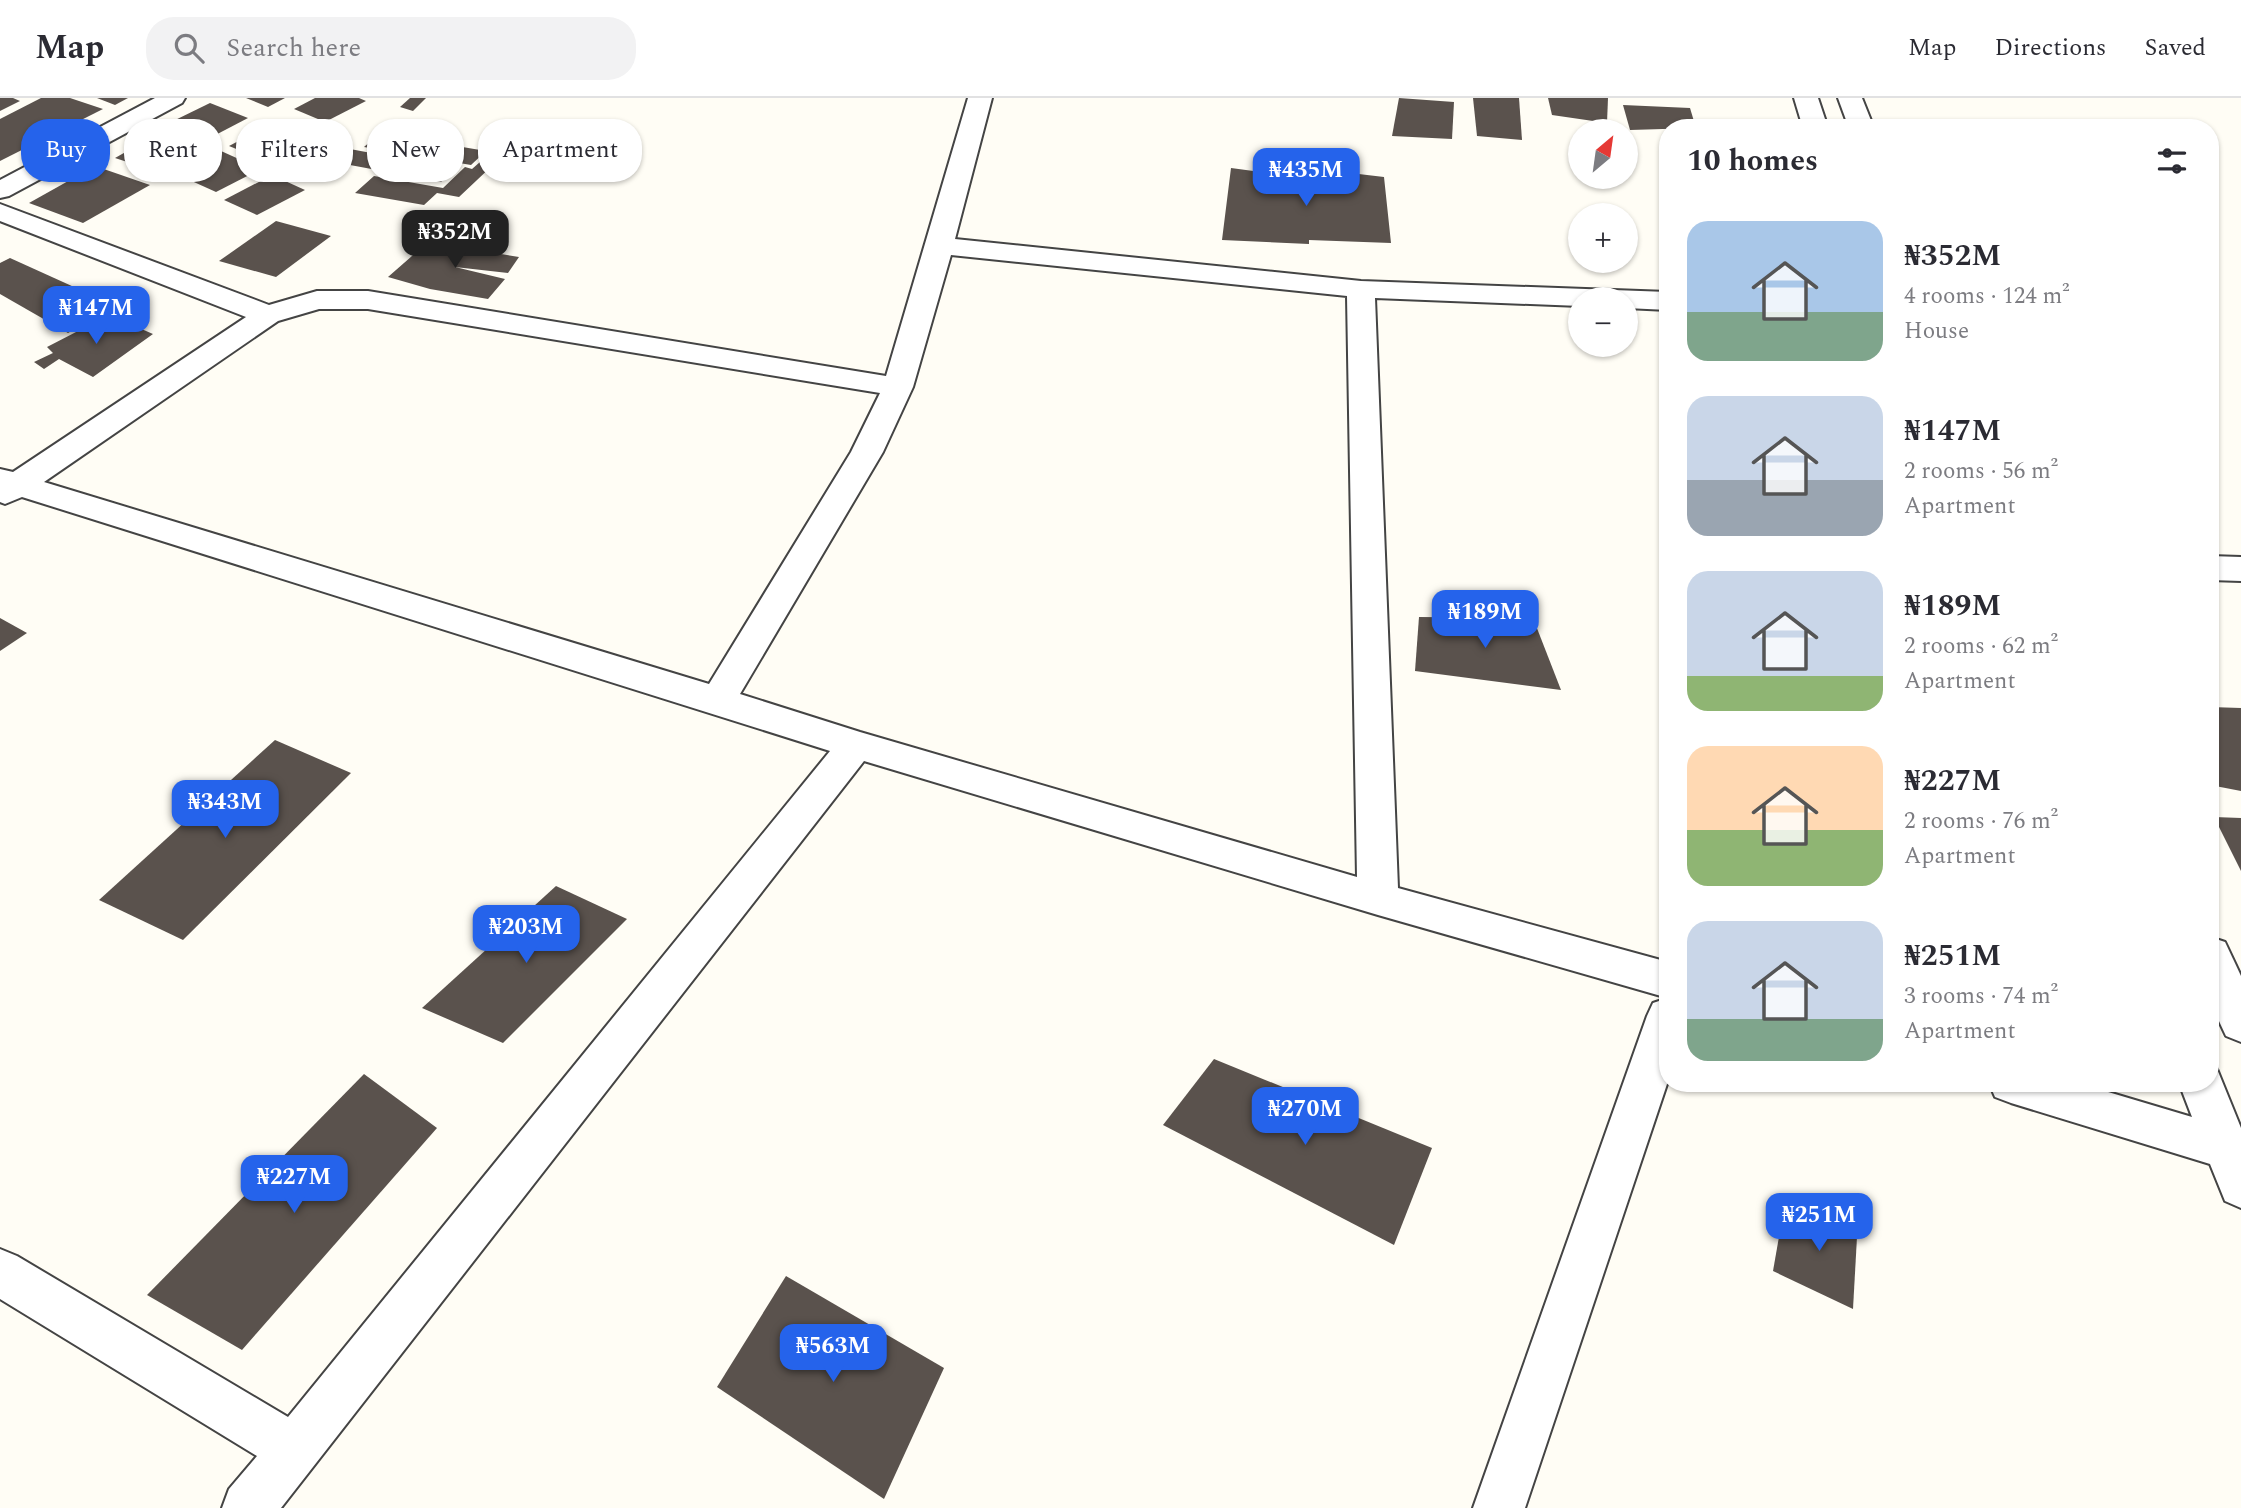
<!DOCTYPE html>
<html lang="en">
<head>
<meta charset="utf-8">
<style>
	:root { --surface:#fff; --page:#f2f2f3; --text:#2b2b33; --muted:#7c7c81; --line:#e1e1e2; --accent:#2563eb }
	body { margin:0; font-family:Spectral,serif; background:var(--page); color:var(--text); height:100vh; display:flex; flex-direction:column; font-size:26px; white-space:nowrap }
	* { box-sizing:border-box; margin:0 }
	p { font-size:23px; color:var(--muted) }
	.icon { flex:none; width:38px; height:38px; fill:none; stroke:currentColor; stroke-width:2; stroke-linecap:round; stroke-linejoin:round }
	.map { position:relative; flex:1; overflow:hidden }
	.side { position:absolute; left:1659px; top:21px; width:560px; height:973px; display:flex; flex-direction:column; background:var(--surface); border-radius:28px; box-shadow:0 2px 5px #0004 }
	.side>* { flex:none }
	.hud { position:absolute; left:21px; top:21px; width:665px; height:63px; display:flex; gap:14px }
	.needle { width:46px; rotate:29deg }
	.controls { position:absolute; left:1568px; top:21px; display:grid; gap:14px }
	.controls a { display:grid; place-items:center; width:70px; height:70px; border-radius:50%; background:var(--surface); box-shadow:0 2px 5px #0004; font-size:35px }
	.price { position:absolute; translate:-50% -60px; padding:0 16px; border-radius:14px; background:var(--accent); color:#fff; font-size:23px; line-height:46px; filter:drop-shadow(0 2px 4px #0008) }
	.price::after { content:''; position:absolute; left:50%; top:42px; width:21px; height:16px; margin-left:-10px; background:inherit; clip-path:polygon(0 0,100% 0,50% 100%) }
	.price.current { background:#222; color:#fff }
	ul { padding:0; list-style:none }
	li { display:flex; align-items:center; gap:21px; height:175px; padding:0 28px }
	li span { display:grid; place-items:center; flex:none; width:196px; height:140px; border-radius:21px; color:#555 }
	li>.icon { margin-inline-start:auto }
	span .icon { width:84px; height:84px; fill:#fffc; stroke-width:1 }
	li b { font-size:30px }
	h2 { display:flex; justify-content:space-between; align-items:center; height:84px; padding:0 28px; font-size:30px }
	.chip { padding:0 24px; border-radius:28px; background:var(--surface); box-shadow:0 2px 5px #0004; font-size:24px; line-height:63px }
	.chip.current { background:var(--accent); color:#fff }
	header { display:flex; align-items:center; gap:42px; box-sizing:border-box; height:98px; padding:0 35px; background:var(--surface); border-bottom:2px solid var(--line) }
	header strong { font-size:33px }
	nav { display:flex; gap:38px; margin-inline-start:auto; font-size:24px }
	.search { width:490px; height:63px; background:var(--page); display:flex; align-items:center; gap:18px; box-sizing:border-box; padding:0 24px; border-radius:28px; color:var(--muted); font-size:26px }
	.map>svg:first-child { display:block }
	.building { fill:#5a524d }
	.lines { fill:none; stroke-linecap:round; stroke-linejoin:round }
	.minor-casing { stroke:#444; stroke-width:4 }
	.minor { fill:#fff; fill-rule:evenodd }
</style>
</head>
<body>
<header>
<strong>Map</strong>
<div class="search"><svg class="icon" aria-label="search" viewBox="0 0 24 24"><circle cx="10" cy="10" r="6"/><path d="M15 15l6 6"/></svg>Search here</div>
<nav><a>Map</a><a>Directions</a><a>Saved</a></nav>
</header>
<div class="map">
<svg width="2241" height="1410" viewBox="0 0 2241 1410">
	<rect width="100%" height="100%" fill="#fffdf5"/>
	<!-- building -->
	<g class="building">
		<path d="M0,0H13L20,3L0,13Z"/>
		<path d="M41,0H70L103,11L0,63V21Z"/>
		<path d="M97,0H128L115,7Z"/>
		<path d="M246,0H285L268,9Z"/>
		<path d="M315,0H359L366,3L325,24L294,11Z"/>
		<path d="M410,0H426L413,13L400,9Z"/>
		<path d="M1399,0L1454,4L1452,41L1392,38Z"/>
		<path d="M1473,0H1519L1522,42L1477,38Z"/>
		<path d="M1548,0H1608L1607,25L1552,17Z"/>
		<path d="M210,5L248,20L204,43L165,27Z"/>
		<path d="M1623,7L1690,10L1696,30L1630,32Z"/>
		<path d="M269,27L306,41L266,63L229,48Z"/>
		<path d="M565,32L583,33L565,49L548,47Z"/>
		<path d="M161,34L213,51L167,77L115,60Z"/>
		<path d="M380,35L486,53L471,67L364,49Z"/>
		<path d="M350,51L456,71L441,84L334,64Z"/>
		<path d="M221,53L261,71L216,94L185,80Z"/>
		<path d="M480,64L494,66L459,99L437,95L424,107L355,95L374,78L443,90L465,69L472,71Z"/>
		<path d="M95,68L150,87L83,125L29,105Z"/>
		<path d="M1231,70L1306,80V89L1308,70L1384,79L1391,145L1309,142V146L1222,142Z"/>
		<path d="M272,77L305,92L257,117L224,102Z"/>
		<path d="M276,123L331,138L276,179L219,163Z"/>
		<path d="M428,144L471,151L519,159L508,175L455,169L505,181L488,201L430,191L388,179Z"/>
		<path d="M10,160L116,208L68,235L0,196V165Z"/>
		<path d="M109,217L153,236L93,279L59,261L44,271L34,264L53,255L47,249Z"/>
		<path d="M1419,519L1533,520L1561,592L1415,573Z"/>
		<path d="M0,520L27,535L0,553Z"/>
		<path d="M2210,609L2241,610V693L2210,687Z"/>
		<path d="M275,642L351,675L183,842L99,802Z"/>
		<path d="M2214,719L2241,720V773Z"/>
		<path d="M556,788L627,821L503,945L422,910Z"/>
		<path d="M1214,961L1432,1050L1394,1147L1163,1027Z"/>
		<path d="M364,976L437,1030L242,1252L147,1197Z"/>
		<path d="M1784,1110L1858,1121L1853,1211L1773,1173Z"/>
		<path d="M786,1178L944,1270L884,1401L717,1289Z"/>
	</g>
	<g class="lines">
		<!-- minor casing -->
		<g class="minor-casing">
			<g id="minor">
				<path d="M155,0H185L182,5L9,98L0,100V82Z"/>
				<path d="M968,0H992L955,141L1361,183L1668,194V212L1626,210V201H1580V208L1375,200L1398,790L1668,864V983L1525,1410H1473L1647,918L1653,905L1668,900L1378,817L864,663L281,1410H222L229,1391L257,1358L0,1201V1151L17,1158L288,1319L830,653L22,399L5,406L0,404V371L13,374L246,219L0,123V106L269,207L317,193H368L886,278ZM951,157L1347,198L1357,779L860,634L740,596L883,354L913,289ZM319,211H368L880,295L851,354L709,586L44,384L278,223Z"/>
				<path d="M1794,0H1818L1828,30H1803Z"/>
				<path d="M1838,0H1862L1874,30H1849Z"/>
				<path d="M2210,458L2241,459V483L2210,482Z"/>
				<path d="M2210,839L2225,844L2241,878V944L2226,938L2210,904Z"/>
				<path d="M2210,969L2217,971L2241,1030V1110L2225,1103L2210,1066L2011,1005L1995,999L1989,985H2078L2192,1019L2179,985H2210Z"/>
			</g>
		</g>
		<!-- minor -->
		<use href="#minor" class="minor"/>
	</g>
</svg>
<div class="controls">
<a><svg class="needle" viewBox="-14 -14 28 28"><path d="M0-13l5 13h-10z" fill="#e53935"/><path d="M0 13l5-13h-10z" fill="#7c7c81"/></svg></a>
<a>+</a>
<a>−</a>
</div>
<b class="price" style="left:1306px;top:110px">₦435M</b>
<b class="price current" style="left:455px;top:172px">₦352M</b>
<b class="price" style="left:96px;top:248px">₦147M</b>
<b class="price" style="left:1485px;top:552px">₦189M</b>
<b class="price" style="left:225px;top:742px">₦343M</b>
<b class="price" style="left:526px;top:867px">₦203M</b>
<b class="price" style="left:1305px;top:1049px">₦270M</b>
<b class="price" style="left:294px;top:1117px">₦227M</b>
<b class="price" style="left:1819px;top:1155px">₦251M</b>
<b class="price" style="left:833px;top:1286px">₦563M</b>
<div class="hud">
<a class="chip current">Buy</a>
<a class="chip">Rent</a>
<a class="chip">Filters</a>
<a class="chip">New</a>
<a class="chip">Apartment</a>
</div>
<section class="side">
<h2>10 homes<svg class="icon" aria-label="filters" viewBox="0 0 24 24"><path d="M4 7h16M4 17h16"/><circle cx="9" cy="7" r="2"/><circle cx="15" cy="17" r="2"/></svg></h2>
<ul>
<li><span style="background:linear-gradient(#a9c7e8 65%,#7fa58c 0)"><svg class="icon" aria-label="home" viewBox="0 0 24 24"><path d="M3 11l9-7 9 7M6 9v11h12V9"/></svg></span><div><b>₦352M</b><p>4 rooms · 124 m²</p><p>House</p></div></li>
<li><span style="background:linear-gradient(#c9d6e8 60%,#9aa5b1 0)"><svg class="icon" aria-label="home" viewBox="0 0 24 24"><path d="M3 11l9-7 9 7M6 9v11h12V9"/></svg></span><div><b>₦147M</b><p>2 rooms · 56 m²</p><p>Apartment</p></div></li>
<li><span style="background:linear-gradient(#c9d6e8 75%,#8fb573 0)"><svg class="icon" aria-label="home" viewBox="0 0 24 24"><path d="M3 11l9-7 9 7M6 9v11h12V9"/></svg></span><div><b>₦189M</b><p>2 rooms · 62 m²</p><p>Apartment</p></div></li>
<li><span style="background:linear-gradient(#ffd9b3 60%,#8fb573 0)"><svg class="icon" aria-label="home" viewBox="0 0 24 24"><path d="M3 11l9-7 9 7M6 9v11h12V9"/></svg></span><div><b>₦227M</b><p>2 rooms · 76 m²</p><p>Apartment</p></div></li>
<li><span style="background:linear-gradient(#c9d6e8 70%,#7fa58c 0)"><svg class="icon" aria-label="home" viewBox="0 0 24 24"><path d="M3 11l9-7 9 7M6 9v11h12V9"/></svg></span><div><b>₦251M</b><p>3 rooms · 74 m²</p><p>Apartment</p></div></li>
</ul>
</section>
</div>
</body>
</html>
